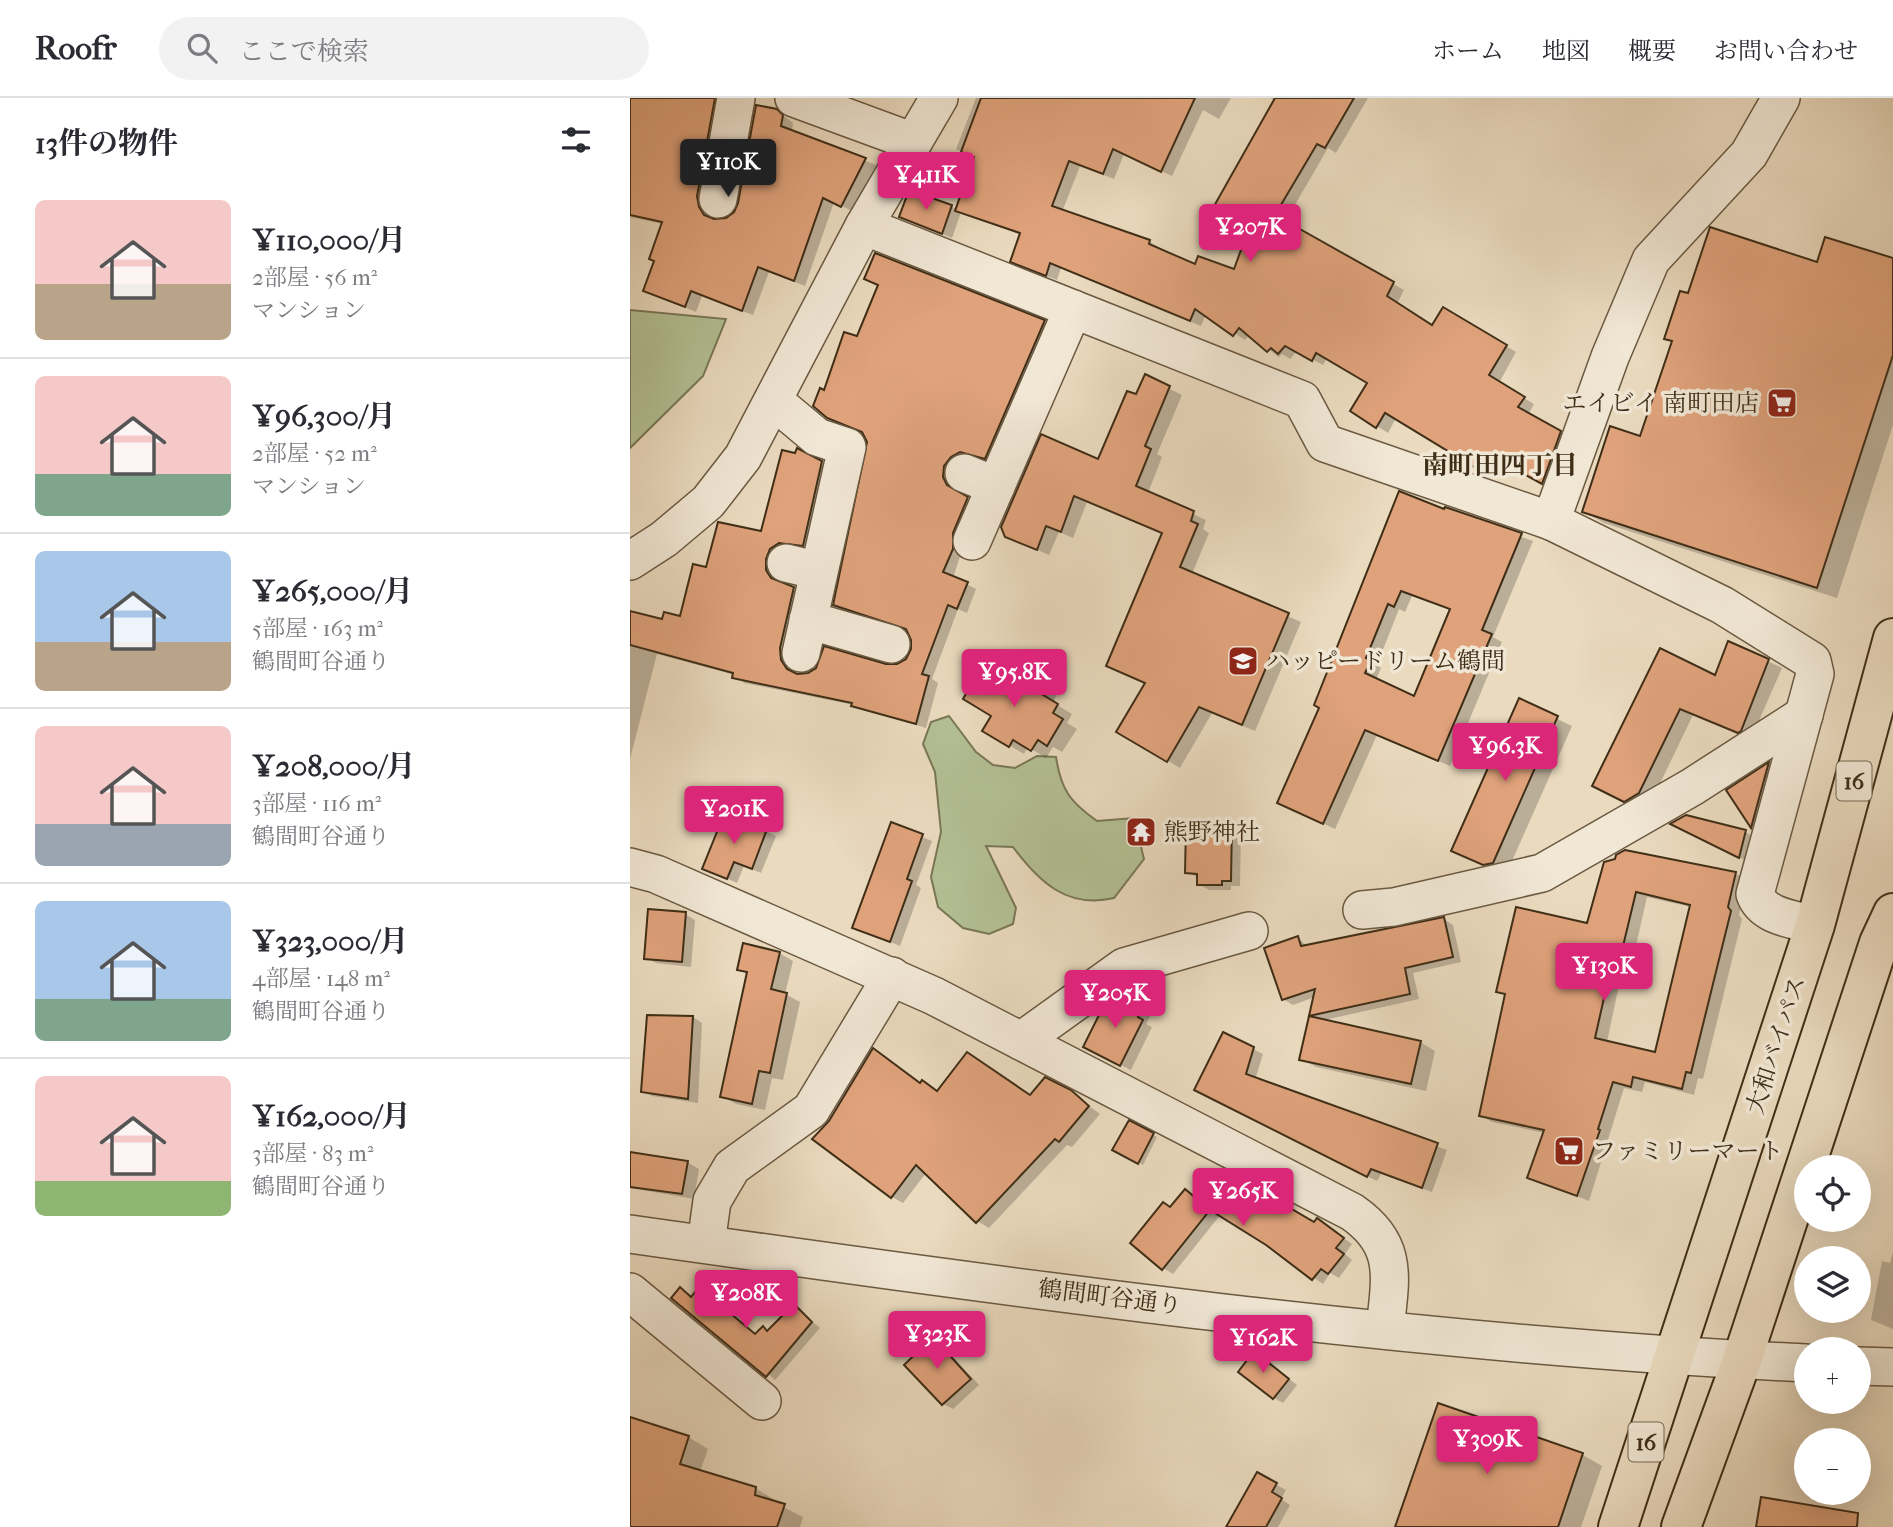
<!DOCTYPE html>
<html lang="ja">
<head>
<meta charset="utf-8">
<style>
	:root { --surface:#fff; --page:#f2f2f3; --text:#2b2b33; --muted:#7c7c81; --line:#e1e1e2; --accent:#db2777 }
	body { margin:0; font-family:"IM FELL French Canon","Noto Serif JP",serif; background:var(--page); color:var(--text); height:100vh; display:flex; flex-direction:column; font-size:26px; white-space:nowrap }
	* { box-sizing:border-box; margin:0 }
	p { font-size:23px; color:var(--muted) }
	.icon { flex:none; width:38px; height:38px; fill:none; stroke:currentColor; stroke-width:2; stroke-linecap:round; stroke-linejoin:round }
	.map { position:relative; flex:1; overflow:hidden }
	.sheet { display:flex; flex-direction:column; background:var(--surface); width:630px }
	.sheet>* { flex:none }
	.tools { position:absolute; left:1164px; top:1057px; display:grid; gap:14px }
	.tools a { display:grid; place-items:center; width:77px; height:77px; border-radius:50%; background:var(--surface); box-shadow:0 7px 28px #0002; font-size:35px }
	.price { position:absolute; translate:-50% -60px; padding:0 16px; border-radius:7px; background:var(--accent); color:#fff; font-size:23px; line-height:46px; filter:drop-shadow(0 2px 4px #0008) }
	.price::after { content:''; position:absolute; left:50%; top:42px; width:21px; height:16px; margin-left:-10px; background:inherit; clip-path:polygon(0 0,100% 0,50% 100%) }
	.price.active { background:#222; color:#fff }
	ul { padding:0; list-style:none }
	li { display:flex; align-items:center; gap:21px; height:175px; padding:0 35px }
	li+li { border-top:2px solid var(--line) }
	li span { display:grid; place-items:center; flex:none; width:196px; height:140px; border-radius:10px; color:#555 }
	li>.icon { margin-inline-start:auto }
	span .icon { width:84px; height:84px; fill:#fffc; stroke-width:1 }
	li b { font-size:30px }
	h2 { display:flex; justify-content:space-between; align-items:center; height:84px; padding:0 35px; font-size:30px }
	header { display:flex; align-items:center; gap:42px; box-sizing:border-box; height:98px; padding:0 35px; background:var(--surface); border-bottom:2px solid var(--line) }
	header strong { font-size:33px }
	nav { display:flex; gap:38px; margin-inline-start:auto; font-size:24px }
	.search { width:490px; height:63px; background:var(--page); display:flex; align-items:center; gap:18px; box-sizing:border-box; padding:0 24px; border-radius:38px; color:var(--muted); font-size:26px }
	main { display:flex; flex:1; min-height:0 }
	.map>svg:first-child { display:block }
	.green { fill:#b3c094; stroke:#797756; stroke-width:2 }
	.shadow { fill:#0003; fill-rule:evenodd }
	.building { fill:#dfa27b; stroke:#3f2e17; stroke-width:2; fill-rule:evenodd }
	.lines { fill:none; stroke-linecap:round; stroke-linejoin:round }
	.minor-casing { stroke:#6a5941; stroke-width:40 }
	.highway-casing { stroke:#3f2e17; stroke-width:42 }
	.minor { stroke:#f1e7d5; stroke-width:37 }
	.highway { stroke:#eadabe; stroke-width:38 }
	.labels { text-anchor:middle; stroke-width:7; stroke-linejoin:round; paint-order:stroke }
	.shield { fill:#f1e7d5; stroke:#746650; stroke-width:2 }
	.shield-label { font-size:23px; font-weight:bold; fill:#3f2e17 }
	.poi-label { font-size:24px; fill:#3f2e17; stroke:#f1e7d5; text-anchor:start }
	.street-label { font-size:24px; fill:#3f2e17; stroke:#f1e7d5 }
	.neighbourhood-label { font-size:26px; font-weight:bold; fill:#3f2e17; stroke:#f1e7d5 }
</style>
</head>
<body>
<header>
<strong>Roofr</strong>
<div class="search"><svg class="icon" aria-label="search" viewBox="0 0 24 24"><circle cx="10" cy="10" r="6"/><path d="M15 15l6 6"/></svg>ここで検索</div>
<nav><a>ホーム</a><a>地図</a><a>概要</a><a>お問い合わせ</a></nav>
</header>
<main>
<section class="sheet">
<h2>13件の物件<svg class="icon" aria-label="filters" viewBox="0 0 24 24"><path d="M4 7h16M4 17h16"/><circle cx="9" cy="7" r="2"/><circle cx="15" cy="17" r="2"/></svg></h2>
<ul>
<li><span style="background:linear-gradient(#f6c9c9 60%,#b9a48a 0)"><svg class="icon" aria-label="home" viewBox="0 0 24 24"><path d="M3 11l9-7 9 7M6 9v11h12V9"/></svg></span><div><b>¥110,000/月</b><p>2部屋 · 56 m²</p><p>マンション</p></div></li>
<li><span style="background:linear-gradient(#f6c9c9 70%,#7fa58c 0)"><svg class="icon" aria-label="home" viewBox="0 0 24 24"><path d="M3 11l9-7 9 7M6 9v11h12V9"/></svg></span><div><b>¥96,300/月</b><p>2部屋 · 52 m²</p><p>マンション</p></div></li>
<li><span style="background:linear-gradient(#a9c7e8 65%,#b9a48a 0)"><svg class="icon" aria-label="home" viewBox="0 0 24 24"><path d="M3 11l9-7 9 7M6 9v11h12V9"/></svg></span><div><b>¥265,000/月</b><p>5部屋 · 163 m²</p><p>鶴間町谷通り</p></div></li>
<li><span style="background:linear-gradient(#f6c9c9 70%,#9aa5b1 0)"><svg class="icon" aria-label="home" viewBox="0 0 24 24"><path d="M3 11l9-7 9 7M6 9v11h12V9"/></svg></span><div><b>¥208,000/月</b><p>3部屋 · 116 m²</p><p>鶴間町谷通り</p></div></li>
<li><span style="background:linear-gradient(#a9c7e8 70%,#7fa58c 0)"><svg class="icon" aria-label="home" viewBox="0 0 24 24"><path d="M3 11l9-7 9 7M6 9v11h12V9"/></svg></span><div><b>¥323,000/月</b><p>4部屋 · 148 m²</p><p>鶴間町谷通り</p></div></li>
<li><span style="background:linear-gradient(#f6c9c9 75%,#8fb573 0)"><svg class="icon" aria-label="home" viewBox="0 0 24 24"><path d="M3 11l9-7 9 7M6 9v11h12V9"/></svg></span><div><b>¥162,000/月</b><p>3部屋 · 83 m²</p><p>鶴間町谷通り</p></div></li>
</ul>
</section>
<div class="map">
<svg width="1263" height="1429" viewBox="0 0 1263 1429">
	<rect width="100%" height="100%" fill="#eadabe"/>
	<filter id="stains"><feTurbulence type="fractalNoise" baseFrequency=".00286" numOctaves="4"/><feColorMatrix values="0 0 0 0 .2 0 0 0 0 .09 0 0 0 0 .02 0 0 0 .5 -.17"/></filter>
	<radialGradient id="worn" r=".72"><stop offset=".6" stop-color="#630" stop-opacity="0"/><stop offset="1" stop-color="#630" stop-opacity=".3"/></radialGradient>
	<!-- green -->
	<g class="green">
		<path d="M0,212L96,221L73,278L0,350Z"/>
		<path d="M319,618L346,654L363,667L385,670L407,658L426,659C431,692 440,704 467,723L504,720L514,761L484,800C437,811 409,784 383,749L356,748L386,810L383,826L359,836L333,830L308,809L301,779L311,734L305,674L293,646L301,624Z"/>
	</g>
	<!-- shadow -->
	<g class="shadow">
		<path d="M0,0H87V3L95,8L78,115L84,123L96,122L106,115L146,12L163,25L162,34L246,67L222,113L204,104L175,188L139,174L123,217L72,198L66,214L15,192L26,163L33,126L0,119Z"/>
		<path d="M346,0H601L589,21L573,12L542,78L494,56L484,81L450,68L432,114L520,144L530,150L529,152L566,168L605,173L619,134L581,117L645,3L641,0H738L706,55L698,50L655,124L774,192L767,206L803,229L814,212L886,254L869,285L904,306L898,317L941,340L923,391L874,364L865,379L766,320L758,335L722,313L739,284L697,260L693,267L667,253L660,261L652,256L649,259L619,237L615,242L576,216L571,228L431,170L427,182L393,169L391,137L331,114L322,140L271,119L321,108L328,112L345,60L326,51Z"/>
		<path d="M1196,141L1263,162V327L1207,500L974,425L955,414L1011,340L1043,244L1036,240L1059,197L1188,166Z"/>
		<path d="M414,224L423,229L365,365L341,359L323,385L327,395L347,406L323,480L346,491L337,515L328,511L302,581L308,585L296,630L224,607L114,585L105,577L27,556L0,661V515L33,523L51,520L78,472L132,435L168,352L201,370L183,452L145,478L149,485L173,496L161,569L166,577L266,568L276,563L283,553V541L279,533L205,507L239,344L234,335L198,319L195,294L228,241Z"/>
		<path d="M516,279L552,297L527,356L532,359L518,395L576,422L573,431L579,435L562,476L671,524L625,633L582,615L550,670L489,633L516,586L478,567L533,436L457,404L443,440L429,434L419,457L376,438L469,363Z"/>
		<path d="M816,411L903,443L863,539L872,544L820,668L747,637L705,731L660,710L691,609ZM782,498L822,512L785,600L746,582L751,570L747,567L769,511L775,514Z"/>
		<path d="M1099,545L1152,570L1121,641L1063,617L1022,702L1008,710L977,695L1031,552L1086,580Z"/>
		<path d="M391,577L426,597L424,605L442,616L437,625L447,631L432,654L423,649L416,660L398,649L394,656L354,632Z"/>
		<path d="M890,603L942,628L878,772L869,774L824,752Z"/>
		<path d="M1139,666L1146,670L1129,733L1122,729L1099,692Z"/>
		<path d="M96,716L146,738L131,775L114,768L107,785L74,770Z"/>
		<path d="M262,726L302,743L286,787L291,790L270,848L224,829Z"/>
		<path d="M602,727L611,733L610,788H601V792H579L569,786V780L557,774Z"/>
		<path d="M1049,730L1115,734L1122,738L1117,763Z"/>
		<path d="M975,765L1106,776L1117,782L1109,817L1112,821L1073,981L1068,980L1064,997L1015,984L1012,994L994,990L959,1103L899,1079L915,1035L862,1024L850,1017L876,898L868,893L958,827ZM1017,799L1061,809L1026,956L977,944L989,887L993,888L996,873L1000,874Z"/>
		<path d="M55,816L65,822L61,869L26,865L16,860Z"/>
		<path d="M814,821L823,827L831,864L783,875L789,901L690,923L790,944L805,953L796,993L686,969L671,961L687,921L681,917L685,899L663,907L653,901L668,840L678,849Z"/>
		<path d="M149,855L163,863L155,896L170,904L153,982L142,980L135,1012L106,1006L92,998L118,876L109,871Z"/>
		<path d="M512,909L522,915L516,926L522,929L501,972L464,954L488,910Z"/>
		<path d="M63,919L72,925L68,1005L22,998L12,993Z"/>
		<path d="M623,951L633,956L625,982L817,1052L802,1094L751,1076L747,1083L576,997Z"/>
		<path d="M291,986L308,994L401,998L440,994L470,1016L442,1049L437,1047L359,1130L347,1123L296,1075L273,1105L262,1099Z"/>
		<path d="M499,1025L527,1039L513,1067L485,1051Z"/>
		<path d="M0,1056L57,1064L69,1071L64,1101L0,1090Z"/>
		<path d="M555,1093L582,1112L697,1128L722,1146L715,1156L722,1162L709,1180L700,1175L693,1186L591,1116L543,1176L533,1170L541,1111Z"/>
		<path d="M1263,1154V1231L1241,1222L1252,1163L1260,1165Z"/>
		<path d="M50,1191L63,1200L70,1191L78,1196L127,1237L133,1230L139,1234L164,1208L190,1230L145,1282Z"/>
		<path d="M303,1242L312,1247L349,1287L323,1311L313,1306Z"/>
		<path d="M634,1261L667,1287L653,1305L644,1300Z"/>
		<path d="M809,1307L953,1357L972,1368L951,1429H767Z"/>
		<path d="M0,1321L58,1339L78,1351L70,1374L125,1390L145,1402V1405L173,1419L170,1429H0Z"/>
		<path d="M627,1376L656,1392L651,1401L660,1407L648,1429H598Z"/>
	</g>
	<!-- building -->
	<g class="building">
		<path d="M0,0H85L67,98L69,109L74,117L84,121L96,120L104,114L108,105L126,7L147,11L153,17L151,28L236,60L211,109L193,100L164,183L128,169L112,213L61,193L55,209L13,193L24,163L19,161L32,124L0,117Z"/>
		<path d="M351,0H565L531,74L483,51L473,76L439,63L422,108L520,142L519,146L565,166L568,158L604,171L618,133L579,117L645,0H724L695,50L687,46L645,117L764,184L757,198L802,227L813,209L877,247L859,277L895,299L888,309L931,333L912,386L863,359L854,375L755,315L746,330L720,313L737,285L686,255L682,263L655,248L648,256L641,250L637,254L609,230L603,238L565,211L560,223L420,165L416,178L380,164L390,135L325,113L344,59L331,54Z"/>
		<path d="M279,92L322,107L312,136L269,119Z"/>
		<path d="M1080,129L1187,164L1195,139L1263,160V257L1187,490L952,414L980,328L1010,338L1042,243L1034,241L1050,193L1058,195Z"/>
		<path d="M245,155L415,222L355,361L330,354L321,359L314,368L313,379L317,387L338,399L323,435V451L313,474L338,484L327,511L318,507L292,576L299,578L286,626L221,608L222,605L102,580L103,575L0,547V513L32,521L34,514L50,518L63,466L76,469L88,424L131,433L152,352L165,355L167,350L192,363L173,448L149,445L140,451L136,461V472L141,480L164,489L150,550L151,562L157,571L167,576L178,575L186,570L194,548L256,566H267L276,561L281,551V542L276,531L203,507L237,344L232,334L197,320L183,308L190,290L194,292L214,234L227,238L248,187L234,181Z"/>
		<path d="M515,276L540,288L515,348L521,351L506,388L564,413L561,423L568,426L550,469L659,515L612,627L569,609L537,664L486,634L515,585L476,568L532,435L444,398L431,434L416,428L407,452L375,439L371,429L411,336L468,361L497,293L506,296Z"/>
		<path d="M769,393L814,411L815,409L892,435L852,532L862,536L808,663L735,632L693,726L647,705L689,610L684,607ZM771,493L820,511L784,598L735,575L741,562L736,560L758,506L764,509Z"/>
		<path d="M1098,543L1139,561L1111,633L1108,635L1050,611L1009,695L994,704L962,688L1030,550L1085,577Z"/>
		<path d="M352,568L383,587L391,574L412,586L410,595L428,606L423,615L433,621L417,648L408,642L401,653L383,642L379,649L352,633L361,618L333,601Z"/>
		<path d="M889,600L928,618L863,765L853,767L821,753Z"/>
		<path d="M1139,664L1131,693L1121,730L1096,692Z"/>
		<path d="M95,714L137,731L122,771L104,764L97,781L72,771Z"/>
		<path d="M1056,717L1116,732L1109,760L1040,726Z"/>
		<path d="M261,724L293,736L277,781L282,783L260,844L222,830Z"/>
		<path d="M568,724L602,725L601,783H592V787H567V776L555,775L556,726Z"/>
		<path d="M995,752L1106,774L1098,809L1101,813L1061,975L1056,974L1052,991L1003,979L1001,989L983,984L968,1031L970,1032L947,1098L897,1080L914,1032L849,1018L875,896L866,894L886,809L957,825L974,764L985,761L986,757ZM1006,794L1060,807L1025,954L965,940L978,882L982,883L985,868L988,869Z"/>
		<path d="M18,811L56,814L52,864L14,861Z"/>
		<path d="M814,819L823,859L775,870L780,896L679,918L685,891L652,902L634,850L668,838L671,848Z"/>
		<path d="M113,845L150,854L141,891L157,895L140,975L129,973L122,1006L90,999L117,874L107,872Z"/>
		<path d="M492,897L513,908L508,919L513,922L490,968L453,949L472,911L481,904L487,907Z"/>
		<path d="M17,917L63,918L58,1001L11,994Z"/>
		<path d="M679,918L791,943L781,986L669,962Z"/>
		<path d="M593,934L624,949L616,976L808,1045L792,1090L741,1071L737,1079L564,992Z"/>
		<path d="M243,950L290,985L292,982L307,993L337,954L400,997L415,979L441,992L459,1008L429,1044L425,1041L346,1125L286,1067L261,1100L182,1041L199,1023Z"/>
		<path d="M499,1022L524,1035L508,1066L482,1052Z"/>
		<path d="M0,1054L58,1063L52,1096L0,1089Z"/>
		<path d="M602,1076L684,1124L687,1120L714,1140L706,1150L714,1156L698,1176L691,1171L682,1182L636,1147L580,1112L532,1172L500,1145L533,1104L540,1109L555,1091L580,1112Z"/>
		<path d="M50,1189L61,1199L69,1189L125,1236L133,1228L137,1233L164,1206L182,1224L136,1279L41,1200Z"/>
		<path d="M303,1239L341,1281L312,1307L274,1267Z"/>
		<path d="M624,1253L659,1281L643,1301L608,1274Z"/>
		<path d="M808,1305L953,1355L928,1429H765Z"/>
		<path d="M0,1319L59,1338L50,1366L126,1389L125,1397L155,1406L147,1429H0Z"/>
		<path d="M627,1374L647,1385L642,1394L652,1400L636,1429H596Z"/>
		<path d="M1131,1399L1228,1415L1227,1429H1126Z"/>
	</g>
	<g class="lines">
		<!-- minor casing -->
		<g class="minor-casing">
			<g id="minor">
				<path d="M164,0L281,43"/>
				<path d="M88,101L106,0"/>
				<path d="M234,128L672,302L695,345L921,423L1092,507L1182,563L1185,576L1125,796C1133,819 1163,821 1185,827"/>
				<path d="M144,303L187,339L217,349L171,555"/>
				<path d="M334,375L366,388"/>
				<path d="M921,423L980,259L1021,162L1119,56L1151,0"/>
				<path d="M342,443L443,211"/>
				<path d="M0,463L34,441L78,404L113,359L234,128L309,0"/>
				<path d="M156,465L189,473"/>
				<path d="M178,522L261,546"/>
				<path d="M0,769L26,776L304,898L722,1114C770,1147 760,1181 755,1232"/>
				<path d="M732,812L764,809L912,775L1062,689L1174,617"/>
				<path d="M391,943L494,869L619,833"/>
				<path d="M0,1136C390,1191 782,1246 1176,1265"/>
				<path d="M76,1146L82,1103L102,1069L181,1012L262,878"/>
				<path d="M0,1194L132,1303"/>
				<path d="M1228,1268L1263,1269"/>
			</g>
		</g>
		<!-- highway casing -->
		<g class="highway-casing">
			<g id="highway">
				<path d="M988,1429L1185,827L1263,540"/>
				<path d="M1051,1429L1112,1262L1249,845L1263,815"/>
			</g>
		</g>
		<!-- minor -->
		<use href="#minor" class="minor"/>
		<!-- highway -->
		<use href="#highway" class="highway"/>
	</g>
	<!-- icons -->
	<defs>
		<g id="supermarket-square" transform="scale(1.575)"><rect x="-9" y="-9" width="18" height="18" rx="4" fill="#8f2418" stroke="#f1e7d5"/><path d="M-6-5.5h2.5l.6 2H6L4.5 2H-2.5L-4.4-4H-6ZM-1.5 3.2a1.3 1.3 0 1 0 .1 0ZM3 3.2a1.3 1.3 0 1 0 .1 0Z" fill="#fff"/></g>
		<g id="school-square" transform="scale(1.575)"><rect x="-9" y="-9" width="18" height="18" rx="4" fill="#8f2418" stroke="#f1e7d5"/><path d="M0-5L7-2L0 1L-7-2ZM-4 1L0 2.5L4 1V4Q0 6-4 4Z" fill="#fff"/></g>
		<g id="temple-square" transform="scale(1.575)"><rect x="-9" y="-9" width="18" height="18" rx="4" fill="#8f2418" stroke="#f1e7d5"/><path d="M0-6L5-2H3V0L6.5 2.5H4V6H1.5V3h-3V6H-4V2.5H-6.5L-3 0V-2H-5Z" fill="#fff"/></g>
	</defs>
	<g fill-rule="evenodd">
		<use href="#supermarket-square" x="1152" y="305"/>
		<use href="#school-square" x="613" y="563"/>
		<use href="#temple-square" x="511" y="734"/>
		<use href="#supermarket-square" x="939" y="1053"/>
	</g>
	<g class="labels">
		<!-- shield labels -->
		<g class="shield">
			<rect x="1206.5" y="663.5" width="35" height="39" rx="5"/>
			<rect x="998.5" y="1324.5" width="35" height="39" rx="5"/>
		</g>
		<g class="shield-label">
			<text x="1224" y="691">16</text>
			<text x="1016" y="1352">16</text>
		</g>
		<!-- poi labels -->
		<g class="poi-label">
			<text x="1129" y="313" text-anchor="end">エイビイ 南町田店</text>
			<text x="636" y="571">ハッピードリーム鶴間</text>
			<text x="534" y="742">熊野神社</text>
			<text x="962" y="1061">ファミリーマート</text>
		</g>
		<!-- street labels -->
		<g class="street-label">
			<text transform="translate(1146 947) rotate(-72)" y="8">大和バイパス</text>
			<text transform="translate(480 1199) rotate(7)" y="8">鶴間町谷通り</text>
		</g>
		<!-- neighbourhood labels -->
		<g class="neighbourhood-label">
			<text x="870" y="376">南町田四丁目</text>
		</g>
	</g>
	<rect width="100%" height="100%" filter="url(#stains)"/>
	<rect width="100%" height="100%" fill="url(#worn)"/>
</svg>
<div class="tools">
<a><svg class="icon" aria-label="locate" viewBox="0 0 24 24"><circle cx="12" cy="12" r="6"/><path d="M12 2v4M12 18v4M2 12h4M18 12h4"/></svg></a>
<a><svg class="icon" aria-label="layers" viewBox="0 0 24 24"><path d="M12 4l9 5-9 5-9-5zM3 14l9 5 9-5"/></svg></a>
<a>+</a>
<a>−</a>
</div>
<b class="price active" style="left:98px;top:101px">¥110K</b>
<b class="price" style="left:296px;top:114px">¥411K</b>
<b class="price" style="left:620px;top:166px">¥207K</b>
<b class="price" style="left:384px;top:611px">¥95.8K</b>
<b class="price" style="left:875px;top:685px">¥96.3K</b>
<b class="price" style="left:104px;top:748px">¥201K</b>
<b class="price" style="left:974px;top:905px">¥130K</b>
<b class="price" style="left:485px;top:932px">¥205K</b>
<b class="price" style="left:613px;top:1130px">¥265K</b>
<b class="price" style="left:116px;top:1232px">¥208K</b>
<b class="price" style="left:307px;top:1273px">¥323K</b>
<b class="price" style="left:633px;top:1277px">¥162K</b>
<b class="price" style="left:857px;top:1378px">¥309K</b>
</div>
</main>
</body>
</html>
